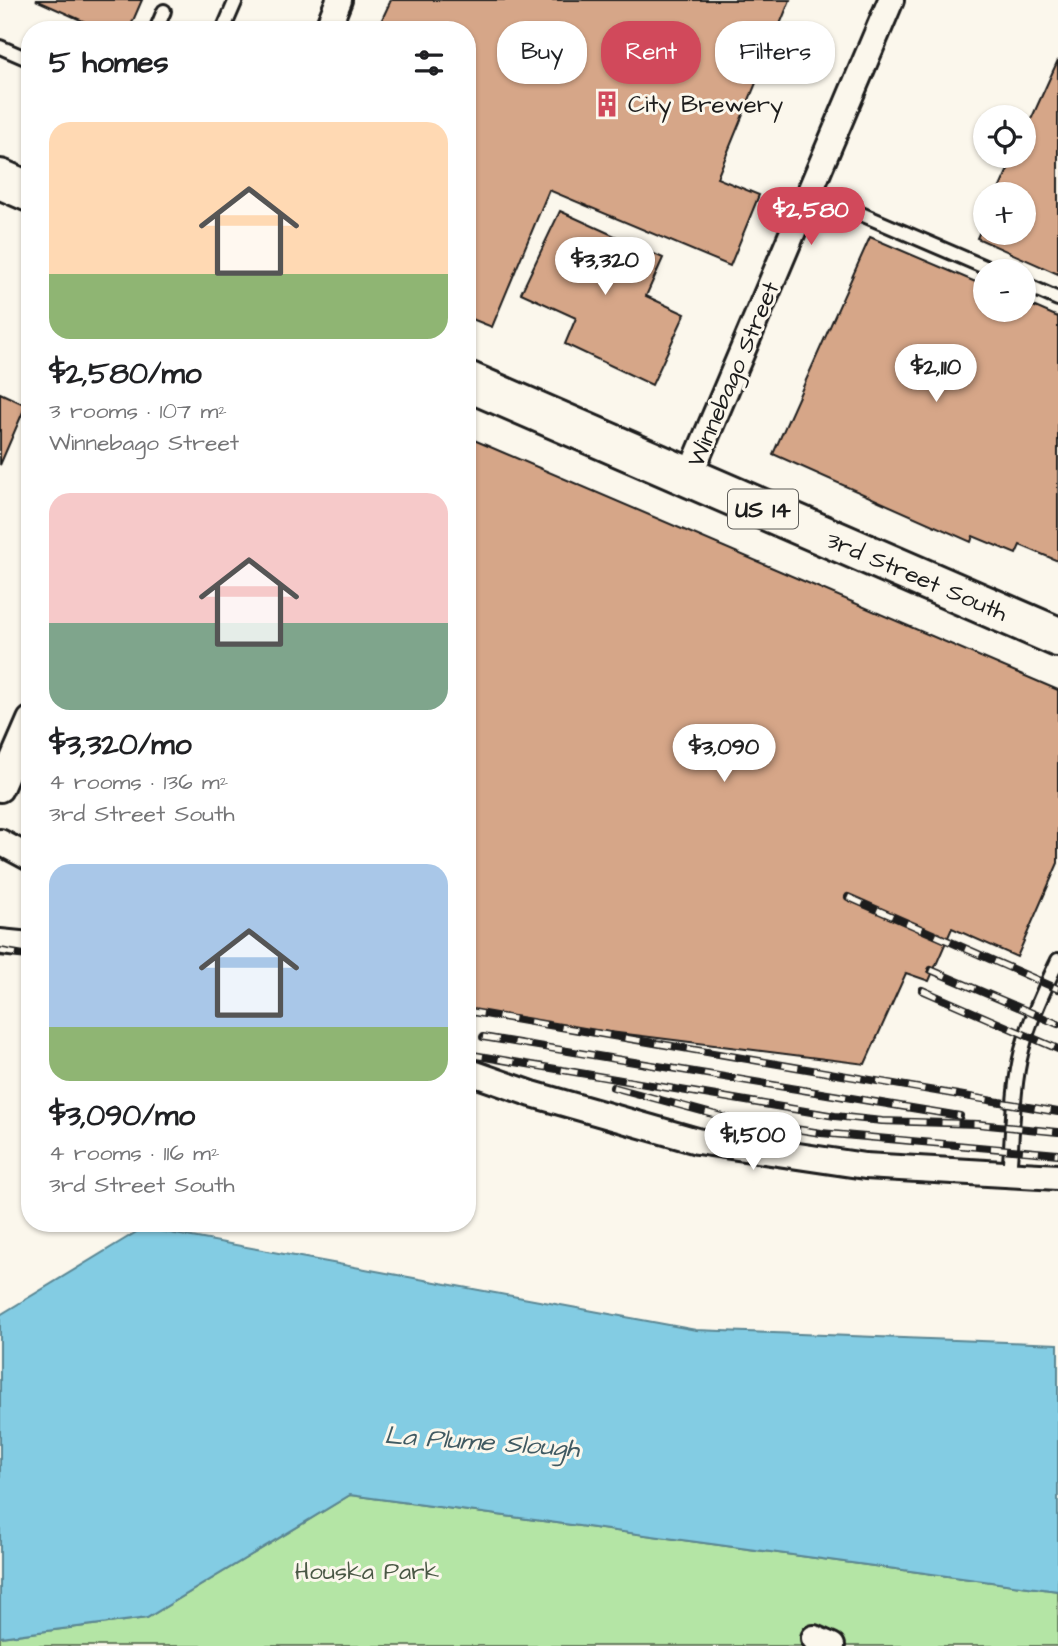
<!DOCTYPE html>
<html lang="en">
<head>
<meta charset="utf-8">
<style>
	:root { --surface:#fff; --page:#f2f2f2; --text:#202124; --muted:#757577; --accent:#d1495b }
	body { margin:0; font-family:"Architects Daughter",sans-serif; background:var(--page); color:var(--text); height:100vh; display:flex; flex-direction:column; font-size:26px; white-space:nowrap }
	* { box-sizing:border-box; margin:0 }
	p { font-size:23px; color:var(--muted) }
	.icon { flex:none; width:38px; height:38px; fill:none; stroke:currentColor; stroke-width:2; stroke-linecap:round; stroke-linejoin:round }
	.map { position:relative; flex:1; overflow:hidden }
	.sheet { position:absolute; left:21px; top:21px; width:455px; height:1211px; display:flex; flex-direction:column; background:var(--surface); border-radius:28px; box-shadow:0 2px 5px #0004 }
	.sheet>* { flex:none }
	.hud { position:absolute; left:497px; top:21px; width:455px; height:63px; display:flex; gap:14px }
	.fabs { position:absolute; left:973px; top:105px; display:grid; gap:14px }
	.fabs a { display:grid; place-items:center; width:63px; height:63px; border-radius:50%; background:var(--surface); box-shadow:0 2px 5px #0004; font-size:35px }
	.price { position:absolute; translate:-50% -60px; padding:0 16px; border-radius:24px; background:#fff; color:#222; font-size:23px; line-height:46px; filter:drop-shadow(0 2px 4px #0008) }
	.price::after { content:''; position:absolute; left:50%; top:42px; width:21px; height:16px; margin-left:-10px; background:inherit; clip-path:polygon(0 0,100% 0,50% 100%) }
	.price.active { background:var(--accent); color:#fff }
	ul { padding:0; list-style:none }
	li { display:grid; align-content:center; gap:14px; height:371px; padding:0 28px }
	li span { display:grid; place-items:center; height:217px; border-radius:21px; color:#555 }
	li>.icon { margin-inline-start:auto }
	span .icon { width:126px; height:126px; fill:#fffc; stroke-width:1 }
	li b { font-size:30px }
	h2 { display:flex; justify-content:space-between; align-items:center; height:84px; padding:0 28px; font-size:30px }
	.tag { padding:0 24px; border-radius:28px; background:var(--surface); box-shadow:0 2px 5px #0004; font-size:24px; line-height:63px }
	.tag.active { background:var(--accent); color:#fff }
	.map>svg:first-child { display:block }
	.green { fill:#b4e5a5; stroke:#688060; stroke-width:2 }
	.water { fill:#83cce3; stroke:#5a8693; stroke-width:2 }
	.building { fill:#d6a688; stroke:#1c1c1c; stroke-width:2 }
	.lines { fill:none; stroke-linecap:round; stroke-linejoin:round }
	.lane-casing { stroke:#1c1c1c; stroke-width:18 }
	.street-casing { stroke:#1c1c1c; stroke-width:30 }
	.highway-casing { stroke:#1c1c1c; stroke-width:44 }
	.lane { stroke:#fbf7ec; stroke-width:12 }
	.street { stroke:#fbf7ec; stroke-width:24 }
	.highway { stroke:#fbf7ec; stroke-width:38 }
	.rail-casing { stroke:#1c1c1c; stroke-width:8 }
	.rail { stroke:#fbf7ec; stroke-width:5; stroke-dasharray:16; stroke-linecap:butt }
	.labels { text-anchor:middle; stroke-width:6; stroke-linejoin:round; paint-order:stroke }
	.shield { fill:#fbf7ec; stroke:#5f5e5a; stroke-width:2 }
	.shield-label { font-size:23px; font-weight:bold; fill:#1c1c1c }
	.poi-label { font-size:24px; fill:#1c1c1c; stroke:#fbf7ec; text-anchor:start }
	.street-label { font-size:24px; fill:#1c1c1c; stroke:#fbf7ec }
	.park-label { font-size:24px; fill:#4a5845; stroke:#fbf7ec }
	.water-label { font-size:26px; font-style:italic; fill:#405a62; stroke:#fbf7ec }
</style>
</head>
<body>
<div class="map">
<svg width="1058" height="1646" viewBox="0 0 1058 1646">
	<rect width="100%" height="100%" fill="#fbf7ec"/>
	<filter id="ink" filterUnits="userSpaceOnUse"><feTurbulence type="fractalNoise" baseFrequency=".0143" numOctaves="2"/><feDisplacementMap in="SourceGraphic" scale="14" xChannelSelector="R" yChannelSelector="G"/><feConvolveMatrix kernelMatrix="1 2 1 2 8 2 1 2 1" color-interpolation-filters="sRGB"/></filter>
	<g filter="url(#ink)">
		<!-- green -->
		<path class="green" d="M350,1495L1058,1591V1646H0V1637L147,1618Z"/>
		<!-- water -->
		<path class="water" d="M143,1228L696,1330L1058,1344V1591L350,1495L147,1618L0,1637V1315Z"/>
		<!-- building -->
		<g class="building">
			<path d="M36,0H142L129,30H103Z"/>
			<path d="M391,0H790L717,178L759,195L730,266L549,190L492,327L467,317V30H377Z"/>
			<path d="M1058,60V274L977,238L985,220V233H1024V194H997L1014,156H1024V135Z"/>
			<path d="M560,211L663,258L646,296L685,314L652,385L565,344L576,318L521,293Z"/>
			<path d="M870,237L985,286V310H1024V302L1058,317V561L1020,545L1016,554L973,536L971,542L773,454Z"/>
			<path d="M0,393L26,405L0,465Z"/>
			<path d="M467,437L1058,690V863L1017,957L952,928L929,981L906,973L865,1064L467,1014Z"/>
		</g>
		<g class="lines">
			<!-- lane casing -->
			<g class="lane-casing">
				<g id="lane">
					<path d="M156,30L164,11"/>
					<path d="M223,30L236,0"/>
					<path d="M0,47L30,60"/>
					<path d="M810,192L994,271"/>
					<path d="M1024,284L1058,299"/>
					<path d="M1009,1174C1013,1133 1012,1090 1022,1050C1030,1019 1044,990 1058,960"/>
				</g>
			</g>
			<!-- street casing -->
			<g class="street-casing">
				<g id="street">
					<path d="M327,30L339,0"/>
					<path d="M689,477L891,0"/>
					<path d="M0,789L30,720"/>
					<path d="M0,842L30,858"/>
					<path d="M0,942L30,945"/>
					<path d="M467,1071L532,1094L697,1141L865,1166L1058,1177"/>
					<path d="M814,1638L832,1646"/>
				</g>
			</g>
			<!-- highway casing -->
			<g class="highway-casing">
				<g id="highway">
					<path d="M0,179L30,192"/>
					<path d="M467,381L1058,637"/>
				</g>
			</g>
			<!-- lane -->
			<use href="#lane" class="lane"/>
			<!-- street -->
			<use href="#street" class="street"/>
			<!-- highway -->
			<use href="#highway" class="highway"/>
			<!-- rail casing -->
			<g class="rail-casing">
				<g id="rail">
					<path d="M848,897L1058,989"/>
					<path d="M0,951L30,956"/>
					<path d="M931,970L1058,1024"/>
					<path d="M922,990L1058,1049"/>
					<path d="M467,1011L1058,1112"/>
					<path d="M483,1037L960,1116"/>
					<path d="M467,1054L835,1116L882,1121L978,1124L1058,1132"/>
					<path d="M613,1087L731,1119L821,1133L1058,1154"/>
				</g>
			</g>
			<!-- rail -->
			<use href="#rail" class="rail"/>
		</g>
	</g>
	<!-- icons -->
	<defs>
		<g id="building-bare" transform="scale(2.1)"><path d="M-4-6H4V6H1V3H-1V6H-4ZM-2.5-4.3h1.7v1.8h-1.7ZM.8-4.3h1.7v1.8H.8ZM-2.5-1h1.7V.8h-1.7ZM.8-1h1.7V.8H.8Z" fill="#d1495b" stroke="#fbf7ec" stroke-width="2.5" paint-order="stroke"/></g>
	</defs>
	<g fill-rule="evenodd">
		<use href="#building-bare" x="607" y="104"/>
	</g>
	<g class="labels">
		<!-- shield labels -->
		<rect class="shield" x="728" y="489.5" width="70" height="39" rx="5"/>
		<g class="shield-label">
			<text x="763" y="517">US 14</text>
		</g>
		<!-- poi labels -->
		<g class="poi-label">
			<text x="628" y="112">City Brewery</text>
		</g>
		<!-- street labels -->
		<g class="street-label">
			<text transform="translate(733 374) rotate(-67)" y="8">Winnebago Street</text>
			<text transform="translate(917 576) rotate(23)" y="8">3rd Street South</text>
		</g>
		<!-- park labels -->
		<g class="park-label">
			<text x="367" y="1579">Houska Park</text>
		</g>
		<!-- water labels -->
		<g class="water-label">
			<text transform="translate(482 1441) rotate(4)" y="9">La Plume Slough</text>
		</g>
	</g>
</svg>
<div class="fabs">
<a><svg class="icon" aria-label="locate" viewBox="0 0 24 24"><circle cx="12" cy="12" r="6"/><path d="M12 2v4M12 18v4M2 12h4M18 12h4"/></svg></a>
<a>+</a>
<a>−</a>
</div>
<b class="price active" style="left:811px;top:247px">$2,580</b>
<b class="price" style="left:605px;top:297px">$3,320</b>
<b class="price" style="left:936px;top:404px">$2,110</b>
<b class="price" style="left:724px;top:784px">$3,090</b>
<b class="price" style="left:753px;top:1172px">$1,500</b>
<div class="hud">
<a class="tag">Buy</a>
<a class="tag active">Rent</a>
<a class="tag">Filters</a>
</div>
<section class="sheet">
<h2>5 homes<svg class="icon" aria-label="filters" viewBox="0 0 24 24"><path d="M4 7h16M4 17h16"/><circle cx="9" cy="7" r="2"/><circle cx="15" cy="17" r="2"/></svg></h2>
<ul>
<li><span style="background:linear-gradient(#ffd9b3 70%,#8fb573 0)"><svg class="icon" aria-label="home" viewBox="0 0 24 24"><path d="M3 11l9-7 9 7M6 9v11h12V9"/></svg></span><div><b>$2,580/mo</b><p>3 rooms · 107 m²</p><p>Winnebago Street</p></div></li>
<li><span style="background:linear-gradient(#f6c9c9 60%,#7fa58c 0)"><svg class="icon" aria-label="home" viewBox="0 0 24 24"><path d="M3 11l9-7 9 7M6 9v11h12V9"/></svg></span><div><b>$3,320/mo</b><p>4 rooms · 136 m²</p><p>3rd Street South</p></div></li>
<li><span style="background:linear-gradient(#a9c7e8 75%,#8fb573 0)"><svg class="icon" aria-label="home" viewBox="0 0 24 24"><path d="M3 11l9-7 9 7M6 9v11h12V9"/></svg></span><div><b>$3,090/mo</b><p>4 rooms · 116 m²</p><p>3rd Street South</p></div></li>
</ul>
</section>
</div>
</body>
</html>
